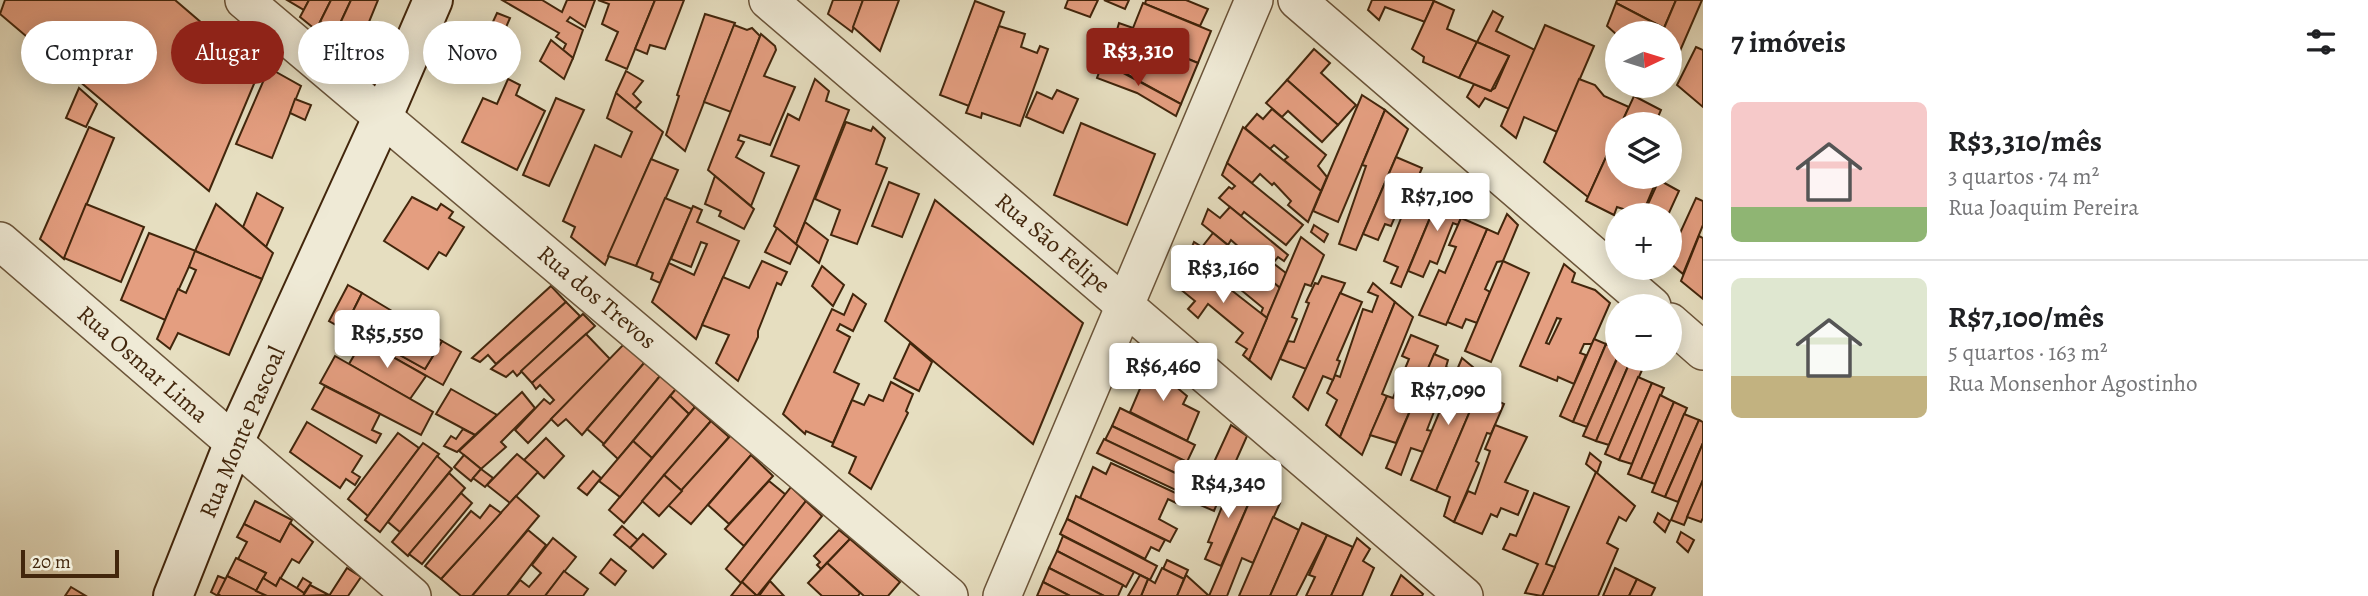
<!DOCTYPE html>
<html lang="pt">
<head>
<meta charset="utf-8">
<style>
	:root { --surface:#fff; --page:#f2f2f2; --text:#202124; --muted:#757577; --line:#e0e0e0; --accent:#8f2418 }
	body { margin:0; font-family:Alegreya,serif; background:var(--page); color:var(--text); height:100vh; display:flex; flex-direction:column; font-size:26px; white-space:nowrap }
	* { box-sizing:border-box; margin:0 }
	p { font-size:23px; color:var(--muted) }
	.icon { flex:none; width:38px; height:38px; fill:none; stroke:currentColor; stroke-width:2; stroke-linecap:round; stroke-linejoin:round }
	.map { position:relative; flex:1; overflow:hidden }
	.drawer { display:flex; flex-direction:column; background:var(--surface); width:665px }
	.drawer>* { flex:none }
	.top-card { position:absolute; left:21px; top:21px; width:665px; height:63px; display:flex; gap:14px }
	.needle { width:46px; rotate:86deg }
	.tools { position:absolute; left:1605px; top:21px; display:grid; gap:14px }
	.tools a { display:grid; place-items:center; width:77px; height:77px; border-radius:50%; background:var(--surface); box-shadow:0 4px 18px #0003; font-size:35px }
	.scale { position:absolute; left:21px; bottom:18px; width:98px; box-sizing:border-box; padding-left:7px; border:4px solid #42260c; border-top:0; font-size:19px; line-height:24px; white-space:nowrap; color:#42260c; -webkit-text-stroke:5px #efead6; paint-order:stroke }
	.price { position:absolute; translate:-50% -60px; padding:0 16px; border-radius:7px; background:#fff; color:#222; font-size:23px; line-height:46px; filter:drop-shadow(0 2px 4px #0008) }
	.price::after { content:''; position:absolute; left:50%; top:42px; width:21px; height:16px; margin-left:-10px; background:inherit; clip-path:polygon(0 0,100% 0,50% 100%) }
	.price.current { background:var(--accent); color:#fff }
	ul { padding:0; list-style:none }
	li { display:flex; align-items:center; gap:21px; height:175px; padding:0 28px }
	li+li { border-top:2px solid var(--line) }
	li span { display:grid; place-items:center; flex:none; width:196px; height:140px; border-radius:10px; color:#555 }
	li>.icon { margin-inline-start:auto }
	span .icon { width:84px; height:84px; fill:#fffc; stroke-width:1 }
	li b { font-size:30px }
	h2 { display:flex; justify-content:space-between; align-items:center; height:84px; padding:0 28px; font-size:30px }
	.tag { padding:0 24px; border-radius:32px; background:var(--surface); box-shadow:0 4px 18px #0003; font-size:24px; line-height:63px }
	.tag.current { background:var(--accent); color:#fff }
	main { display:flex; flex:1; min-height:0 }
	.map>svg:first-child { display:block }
	.building { fill:#e49e80; stroke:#42260c; stroke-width:2; fill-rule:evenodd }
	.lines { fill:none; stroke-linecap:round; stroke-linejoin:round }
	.street-casing { stroke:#6b5439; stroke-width:40 }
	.secondary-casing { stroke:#42260c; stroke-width:42 }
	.street { stroke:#efead6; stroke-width:37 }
	.secondary { stroke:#efead6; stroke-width:38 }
	.labels { text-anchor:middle; stroke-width:5; stroke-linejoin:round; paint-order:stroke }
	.street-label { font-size:24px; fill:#42260c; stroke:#efead6 }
</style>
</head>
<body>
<main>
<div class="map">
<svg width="1703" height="596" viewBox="0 0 1703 596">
	<rect width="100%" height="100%" fill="#e6dec0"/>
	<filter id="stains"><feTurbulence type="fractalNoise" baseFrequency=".00286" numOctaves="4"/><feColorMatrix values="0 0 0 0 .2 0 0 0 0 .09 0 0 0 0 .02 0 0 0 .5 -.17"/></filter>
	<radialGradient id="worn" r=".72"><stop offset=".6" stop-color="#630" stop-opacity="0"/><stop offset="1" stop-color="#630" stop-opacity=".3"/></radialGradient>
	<!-- building -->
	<g class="building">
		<path d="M5,0H175L259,72L209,191L0,14Z"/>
		<path d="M287,0H309L304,10Z"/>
		<path d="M309,0H331L316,30L300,17Z"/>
		<path d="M331,0H351L337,30L320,22Z"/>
		<path d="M351,0H378L353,61L331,43Z"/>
		<path d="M502,0H542L562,12L567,0H595L585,27L570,17L567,21L583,30L573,58L563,50L566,44L556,37L559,33Z"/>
		<path d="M598,0H655L627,69L606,60L618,32L602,24L609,4Z"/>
		<path d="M655,0H684L665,49L650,45L647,54L635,49Z"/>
		<path d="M833,0H863L852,32L828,14Z"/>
		<path d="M863,0H899L880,51L853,27Z"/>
		<path d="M1068,0H1098L1090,17L1065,8Z"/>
		<path d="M1104,0H1129L1125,9Z"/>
		<path d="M1146,0H1186L1208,9L1200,26L1145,4Z"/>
		<path d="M1372,0H1434L1425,22L1385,7L1379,20L1368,10Z"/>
		<path d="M1617,0H1676L1664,28L1616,3Z"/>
		<path d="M1676,0H1702L1670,74V33H1662Z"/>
		<path d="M975,1L1004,12L969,106L940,95Z"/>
		<path d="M1434,1L1454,10L1447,29L1477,42L1459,78L1423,62L1424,57L1412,49Z"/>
		<path d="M1143,3L1211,31L1198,63L1117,30L1119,23L1133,28Z"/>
		<path d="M1616,3L1664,28L1662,33L1617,35L1607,26Z"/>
		<path d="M1493,11L1503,17L1496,31L1535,50L1509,109L1485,98L1479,107L1467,97L1474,84L1490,91L1495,88L1509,56L1477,42Z"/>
		<path d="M497,13L510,18L504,32L491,26Z"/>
		<path d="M705,14L735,23L685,151L666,135L679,96L677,95Z"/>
		<path d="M734,25L747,30L752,28L760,36L731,112L704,102Z"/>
		<path d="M1545,25L1594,46L1557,132L1524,117L1516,138L1501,126Z"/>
		<path d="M999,26L1025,34L1021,47L1037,53L1040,46L1048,49L1020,126L982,113L981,118L966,113Z"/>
		<path d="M1117,30L1198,63L1181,104L1116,68L1123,50L1111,45Z"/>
		<path d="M761,34L775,46L776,50L764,76L795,87L770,145L740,135L738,140L744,142L736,157L764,173L751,206L708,170Z"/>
		<path d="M551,40L573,58L564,79L540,61Z"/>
		<path d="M1477,42L1509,56L1491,91L1459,78Z"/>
		<path d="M1696,47L1703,50V107L1677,85Z"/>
		<path d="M1314,49L1330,63L1321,73L1356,105L1338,125L1287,80Z"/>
		<path d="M1103,62L1181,104L1176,116L1137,93L1097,78Z"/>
		<path d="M269,68L301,86L272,158L236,144Z"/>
		<path d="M626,71L643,81L633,94L641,102L635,109L616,93Z"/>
		<path d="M508,79L520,85L516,95L545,111L517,170L462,142L483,98L497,104Z"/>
		<path d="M815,79L829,91L826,101L849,110L796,244L774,226L799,166L771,156L788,114L799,120Z"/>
		<path d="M1579,79L1595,85L1604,96L1629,107L1621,124H1617V133L1588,197L1544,162Z"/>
		<path d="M1287,80L1338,125L1322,142L1288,111L1282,117L1266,103Z"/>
		<path d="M79,88L97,104L86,127L66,118Z"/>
		<path d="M1057,90L1078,99L1063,133L1026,117L1037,92L1052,99Z"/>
		<path d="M616,93L663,132L605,265L571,237L575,227L563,221L595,145L621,157L632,132L607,118Z"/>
		<path d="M1362,95L1385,110L1338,222L1313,211Z"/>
		<path d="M1634,96L1661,110L1655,124H1621Z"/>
		<path d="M556,98L584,110L549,186L523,175Z"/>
		<path d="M295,99L311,105L305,120L290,113Z"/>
		<path d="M1272,109L1326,155L1318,166L1327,177L1321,191L1284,160L1288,157L1274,145L1270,149L1245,128L1257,114L1263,119Z"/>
		<path d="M1385,110L1408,129L1356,250L1339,244L1366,166L1362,165Z"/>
		<path d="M846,122L871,131L873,127L885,138L876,164L887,168L857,244L831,235L840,210L815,199Z"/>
		<path d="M1081,123L1155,154L1127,225L1054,195Z"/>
		<path d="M89,127L114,138L64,259L40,239Z"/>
		<path d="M1243,127L1321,191L1308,222L1288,205L1291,201L1274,183L1272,185L1260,174L1252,183L1227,163Z"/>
		<path d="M1617,133V177H1658L1642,215L1617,207L1614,215L1586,201Z"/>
		<path d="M1396,157L1422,168L1414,187L1409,184L1391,226L1385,224L1378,240L1363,234Z"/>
		<path d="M651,159L678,170L636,266L608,256Z"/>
		<path d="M1227,163L1303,225L1286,245L1244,212L1241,216L1219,198L1229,187L1232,189L1235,186L1222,175Z"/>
		<path d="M715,176L754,209L744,229L719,216L721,211L705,204Z"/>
		<path d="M1659,180L1679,191L1668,215H1643Z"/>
		<path d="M889,182L919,194L902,237L872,226Z"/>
		<path d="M1415,183L1440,194L1401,287L1391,283L1398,267L1384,261Z"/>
		<path d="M257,193L283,208L266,247L243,227Z"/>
		<path d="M1440,194L1467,204L1458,225L1453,223L1437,264L1430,261L1423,277L1408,271Z"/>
		<path d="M412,197L437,210L441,204L453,212L449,218L464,227L446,256L439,252L428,269L384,241Z"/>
		<path d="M665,198L692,209L660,283L651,279L653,273L636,266Z"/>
		<path d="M1696,198L1703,201V225L1683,274L1670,263V255Z"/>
		<path d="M935,200L1083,323L1033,444L885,321Z"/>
		<path d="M86,204L144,227L121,282L64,258Z"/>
		<path d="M216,204L273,253L262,279L195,251Z"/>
		<path d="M693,206L702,210L697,222L739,241L696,339L652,302L669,263L694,275L707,244L701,242L691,267L671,259Z"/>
		<path d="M1230,207L1288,255L1284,261L1278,257L1273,263L1286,273L1280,288L1246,260L1249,256L1231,240L1228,245L1202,224L1208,209L1220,218Z"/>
		<path d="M1507,214L1518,225L1503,261L1497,262L1485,289L1490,292L1477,323L1466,319L1462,328L1447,322L1487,229L1498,234Z"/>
		<path d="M1461,218L1487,229L1446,325L1419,315L1439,270L1445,273L1456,247L1449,245Z"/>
		<path d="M805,222L828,240L819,263L796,244Z"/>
		<path d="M1314,225L1328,234L1324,242L1311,232Z"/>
		<path d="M777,228L798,246L790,264L765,252Z"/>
		<path d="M149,233L196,251L165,320L121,300Z"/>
		<path d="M1213,233L1280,288L1267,318L1261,313L1263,308L1218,271L1213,276L1188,256L1194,242L1202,247Z"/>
		<path d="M1699,236L1703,238V299L1681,281Z"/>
		<path d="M1301,237L1324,255L1311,286L1305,284L1292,317L1297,319L1271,379L1249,360Z"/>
		<path d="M195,251L262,279L229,355L178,333L170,349L157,339L178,289L186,293L196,270L189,267Z"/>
		<path d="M762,261L787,272L781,285L777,283L758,331V337L738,381L716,363L729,335L702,325L723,277L749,288Z"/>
		<path d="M1503,261L1529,273L1491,362L1465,351Z"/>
		<path d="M1198,264L1267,318L1249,360L1243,355L1247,349L1236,342L1243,333L1208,304L1198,318L1188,309L1195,301L1174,284L1182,270L1189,276Z"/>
		<path d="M1564,264L1575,273L1572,282L1595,290L1610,303L1592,344H1584L1580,353L1586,355L1574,384L1558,377L1557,381L1520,366ZM1557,318L1561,319L1549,344L1546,343Z"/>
		<path d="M822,266L844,285L833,306L812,286Z"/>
		<path d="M1322,276L1345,283L1306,369L1280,359L1288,341L1294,342L1309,303L1306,302L1315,283L1318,284Z"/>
		<path d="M1373,283L1395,302L1340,437L1326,425L1337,400L1327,393L1335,375L1340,377L1363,309L1372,312L1378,296L1368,292Z"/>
		<path d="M348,285L362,293L346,325L425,369L442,341L461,352L443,385L329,321Z"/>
		<path d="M551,286L566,302L496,364L488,355L480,362L472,358Z"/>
		<path d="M362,293L442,341L425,369L346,325Z"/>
		<path d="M1340,293L1362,302L1337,360L1340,361L1333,380L1323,376L1308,410L1293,397Z"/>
		<path d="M853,294L866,304L853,331L840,324L837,330L850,337L834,372L859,384L833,443L806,431L805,434L783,414L832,309L844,315Z"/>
		<path d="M566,302L580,316L517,376L513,371L506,377L491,369Z"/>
		<path d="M1395,302L1413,317L1382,394L1387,396L1362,455L1340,437Z"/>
		<path d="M583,314L595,326L532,383L521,371Z"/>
		<path d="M586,334L610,359L528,443L515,430L544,399L550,404L554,400L540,385L536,389L532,383Z"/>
		<path d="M1411,335L1438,346L1396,443L1370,435L1387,396L1393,398L1409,359L1402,356Z"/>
		<path d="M1594,339L1606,344L1573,422L1560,416Z"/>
		<path d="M363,340L426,376L410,399L349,364Z"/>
		<path d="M910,343L932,362L919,391L894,378Z"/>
		<path d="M624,344L645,362L582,435L566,419L558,426L551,419Z"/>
		<path d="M1606,344L1617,350V358L1587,427L1573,422Z"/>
		<path d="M1434,354L1448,360L1446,367L1457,372L1447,393L1442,391L1427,430L1432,431L1423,452L1411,448L1401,475L1386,468Z"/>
		<path d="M335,356L433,412L421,435L320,383Z"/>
		<path d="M1462,358L1485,377L1480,387L1466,375L1462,383L1479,390L1436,491L1411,480Z"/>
		<path d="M1143,359L1187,396L1183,404L1199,412L1187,441L1130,412L1142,384L1133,380Z"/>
		<path d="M1617,359L1629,364L1596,441L1583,436Z"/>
		<path d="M645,362L660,376L604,444L587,429Z"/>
		<path d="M1629,364L1642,370L1609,445L1596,441Z"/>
		<path d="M660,376L676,389L618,459L603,445Z"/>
		<path d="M1638,377L1652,383L1619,460L1605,454Z"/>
		<path d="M891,382L913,394L906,411L908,413L871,489L849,473L856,457L832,446L852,400L864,405L869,395L883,401Z"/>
		<path d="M1652,383L1664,388L1632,464L1619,460Z"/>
		<path d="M325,386L380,414L372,430L381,434L376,443L312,409Z"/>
		<path d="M451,389L497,415L475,435L436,414Z"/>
		<path d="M676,389L695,407L689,414L670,396Z"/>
		<path d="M522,392L535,408L501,442L506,447L481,469L459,451Z"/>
		<path d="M1478,392L1504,404L1491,434L1487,433L1476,461L1479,463L1454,522L1444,516L1450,497L1436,491Z"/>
		<path d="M1660,395L1674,402L1641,479L1628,474Z"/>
		<path d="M670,396L689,414L652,458L633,441Z"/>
		<path d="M1674,402L1687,408L1655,484L1641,479Z"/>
		<path d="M695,407L711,421L624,523L609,510Z"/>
		<path d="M1120,408L1195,445L1187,462L1112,426Z"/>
		<path d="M1684,414L1699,420L1665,497L1652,492Z"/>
		<path d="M1699,420L1703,422V443L1678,502L1665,497Z"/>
		<path d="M711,421L729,437L682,491L664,475Z"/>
		<path d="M307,422L362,456L352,472L360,477L355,485L346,479L340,488L290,452Z"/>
		<path d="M1231,425L1247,436L1227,481L1209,473Z"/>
		<path d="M1495,425L1527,437L1505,482L1528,491L1518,515L1501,508L1497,517L1491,514L1482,534L1454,522L1468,491L1475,494L1490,451L1485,449Z"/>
		<path d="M1112,426L1189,463L1186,471L1182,476L1179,475L1105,440Z"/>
		<path d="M463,429L475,435L457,452L444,446L451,436L456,439Z"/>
		<path d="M398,433L419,448L368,516L348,499Z"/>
		<path d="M732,434L752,454L691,524L668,505Z"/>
		<path d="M546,438L564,456L544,478L524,460Z"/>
		<path d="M1104,439L1188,479L1182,493L1097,453Z"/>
		<path d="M633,441L652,458L620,497L599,481Z"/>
		<path d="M423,443L439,454L380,532L365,520Z"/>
		<path d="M1703,443V480L1684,525L1671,520Z"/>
		<path d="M1590,453L1601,462L1597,473L1586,464Z"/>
		<path d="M517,454L538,472L510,503L487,485Z"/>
		<path d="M464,455L481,469L471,481L454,467Z"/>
		<path d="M751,455L773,476L729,524L708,505Z"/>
		<path d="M437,456L452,469L400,532L388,522Z"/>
		<path d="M1111,463L1180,495L1176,503L1168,499L1159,519L1177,529L1170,542L1080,498L1093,467L1106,474Z"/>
		<path d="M481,469L493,478L485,487L473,478Z"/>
		<path d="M593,471L601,478L587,495L578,488Z"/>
		<path d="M1596,472L1635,506L1626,521L1619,517L1607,543L1618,549L1598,596H1542Z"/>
		<path d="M449,473L465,488L408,556L392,542Z"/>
		<path d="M1209,473L1227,481L1221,494L1203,486Z"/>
		<path d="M664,475L682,491L659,516L642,501Z"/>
		<path d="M1229,478L1254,491L1221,566L1205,559L1212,543L1208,542L1225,499L1220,497Z"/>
		<path d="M1703,480V518L1701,522L1687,517Z"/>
		<path d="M769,481L786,495L744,546L725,529Z"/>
		<path d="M791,487L806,501L741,583L726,569Z"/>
		<path d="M1205,487L1221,494L1214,511L1198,504Z"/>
		<path d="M1254,491L1280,503L1253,563L1242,558L1227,596H1209Z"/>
		<path d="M461,493L472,503L422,564L409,554Z"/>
		<path d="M1534,493L1569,507L1546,564L1555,567L1542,596L1525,593L1538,564L1503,549L1510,534L1516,536Z"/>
		<path d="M516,496L539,516L472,596H461L441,579Z"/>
		<path d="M1076,496L1165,540L1159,551L1151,547L1145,559L1067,519Z"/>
		<path d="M255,501L292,520L280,542L244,524Z"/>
		<path d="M806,501L822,516L757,596L742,582Z"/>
		<path d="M490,505L501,513L441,579L425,566L471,511L480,518Z"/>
		<path d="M1658,513L1670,521L1665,532L1654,522Z"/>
		<path d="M1273,517L1299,530L1270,596H1239Z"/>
		<path d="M1067,519L1157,566L1150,580L1060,534Z"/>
		<path d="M290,523L313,542L299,563L292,559L276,586L263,578L266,573L238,559L247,542L237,537L244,524L280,542Z"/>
		<path d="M1302,523L1327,535L1325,539L1296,596H1270Z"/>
		<path d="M622,526L638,540L630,548L614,535Z"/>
		<path d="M528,530L546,545L507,596H472Z"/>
		<path d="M839,530L850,539L821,569L817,565L820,562L814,556Z"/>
		<path d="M1681,532L1694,540L1688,552L1677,542Z"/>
		<path d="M643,534L666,554L653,568L630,548Z"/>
		<path d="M1327,535L1353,547L1331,596H1306L1315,577L1309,575Z"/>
		<path d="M1063,536L1134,572L1126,587L1057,551Z"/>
		<path d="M553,538L576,557L545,596H507L520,580L529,587L541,573L532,565Z"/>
		<path d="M1357,538L1370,549L1363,561L1374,568L1362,596H1331Z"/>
		<path d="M850,539L900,582L888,596H864L827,563Z"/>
		<path d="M1057,551L1123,585L1118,596H1104L1049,568Z"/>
		<path d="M236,558L266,573L256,591L227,576Z"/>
		<path d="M611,559L626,571L615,585L600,573Z"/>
		<path d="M1167,560L1188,570L1184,579L1163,569Z"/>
		<path d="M827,563L860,593L858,596H822L808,583Z"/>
		<path d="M347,568L361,577L348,596H329Z"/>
		<path d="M1049,568L1104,596H1070L1043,582Z"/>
		<path d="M1162,568L1184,579L1177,596H1141L1148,579L1155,583Z"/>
		<path d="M1615,568L1637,579L1629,596H1603Z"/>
		<path d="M564,571L588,589L583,596H545Z"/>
		<path d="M1140,575L1148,579L1141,596H1128Z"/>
		<path d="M1186,575L1208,595V596H1177Z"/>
		<path d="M1401,575L1423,594L1422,596H1391Z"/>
		<path d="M218,576L226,579L218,596L211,592Z"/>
		<path d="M227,576L267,596H221L218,594Z"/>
		<path d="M263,578L276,586L280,578L305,593L303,596H267L256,591Z"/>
		<path d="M303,578L311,583L304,593L297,588Z"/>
		<path d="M1637,579L1655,588L1651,596H1629Z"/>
		<path d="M770,581L784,596H759Z"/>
		<path d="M742,582L757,596H731Z"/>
		<path d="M1043,582L1070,596H1037Z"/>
		<path d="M310,585L329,595L303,596Z"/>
		<path d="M71,587L86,596H65Z"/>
	</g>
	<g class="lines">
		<!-- street casing -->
		<g class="street-casing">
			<g id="street">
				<path d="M244,0L949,596"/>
				<path d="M768,0L1464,596"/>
				<path d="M1297,0L1652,306"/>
				<path d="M0,241L412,596"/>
				<path d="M1670,322L1703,351"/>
				<path d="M1002,596L1254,0"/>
			</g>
		</g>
		<!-- secondary casing -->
		<g class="secondary-casing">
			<path id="secondary" d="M173,596L234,442L383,116L433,0"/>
		</g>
		<!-- street -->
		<use href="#street" class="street"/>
		<!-- secondary -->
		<use href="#secondary" class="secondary"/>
	</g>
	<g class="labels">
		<!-- street labels -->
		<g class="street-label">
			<text transform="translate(1053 243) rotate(40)" y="8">Rua São Felipe</text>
			<text transform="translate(597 297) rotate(40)" y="8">Rua dos Trevos</text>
			<text transform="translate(143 364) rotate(41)" y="8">Rua Osmar Lima</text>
			<text transform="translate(242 432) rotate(-67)" y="8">Rua Monte Pascoal</text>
		</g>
	</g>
	<rect width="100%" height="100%" filter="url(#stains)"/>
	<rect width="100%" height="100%" fill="url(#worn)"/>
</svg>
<div class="tools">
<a><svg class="needle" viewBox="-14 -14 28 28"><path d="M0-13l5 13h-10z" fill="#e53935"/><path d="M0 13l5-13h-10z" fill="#757577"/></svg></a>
<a><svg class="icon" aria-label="layers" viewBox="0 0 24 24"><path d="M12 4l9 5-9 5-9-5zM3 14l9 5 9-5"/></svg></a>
<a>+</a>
<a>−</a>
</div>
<div class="scale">20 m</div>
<b class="price current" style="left:1138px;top:88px">R$3,310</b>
<b class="price" style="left:1437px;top:233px">R$7,100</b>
<b class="price" style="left:1223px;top:305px">R$3,160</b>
<b class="price" style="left:387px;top:370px">R$5,550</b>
<b class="price" style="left:1163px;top:403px">R$6,460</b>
<b class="price" style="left:1448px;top:427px">R$7,090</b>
<b class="price" style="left:1228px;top:520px">R$4,340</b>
<div class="top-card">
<a class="tag">Comprar</a>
<a class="tag current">Alugar</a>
<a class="tag">Filtros</a>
<a class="tag">Novo</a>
</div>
</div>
<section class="drawer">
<h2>7 imóveis<svg class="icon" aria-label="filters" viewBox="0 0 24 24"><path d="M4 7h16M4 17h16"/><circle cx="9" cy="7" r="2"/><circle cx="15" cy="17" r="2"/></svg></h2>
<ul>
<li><span style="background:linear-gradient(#f6c9c9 75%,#8fb573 0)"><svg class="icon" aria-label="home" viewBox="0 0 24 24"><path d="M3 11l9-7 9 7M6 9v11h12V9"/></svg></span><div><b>R$3,310/mês</b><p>3 quartos · 74 m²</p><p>Rua Joaquim Pereira</p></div></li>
<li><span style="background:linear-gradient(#dfe7d0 70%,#c2b280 0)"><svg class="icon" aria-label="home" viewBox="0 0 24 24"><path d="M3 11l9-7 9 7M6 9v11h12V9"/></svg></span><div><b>R$7,100/mês</b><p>5 quartos · 163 m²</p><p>Rua Monsenhor Agostinho</p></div></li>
</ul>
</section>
</main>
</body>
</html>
